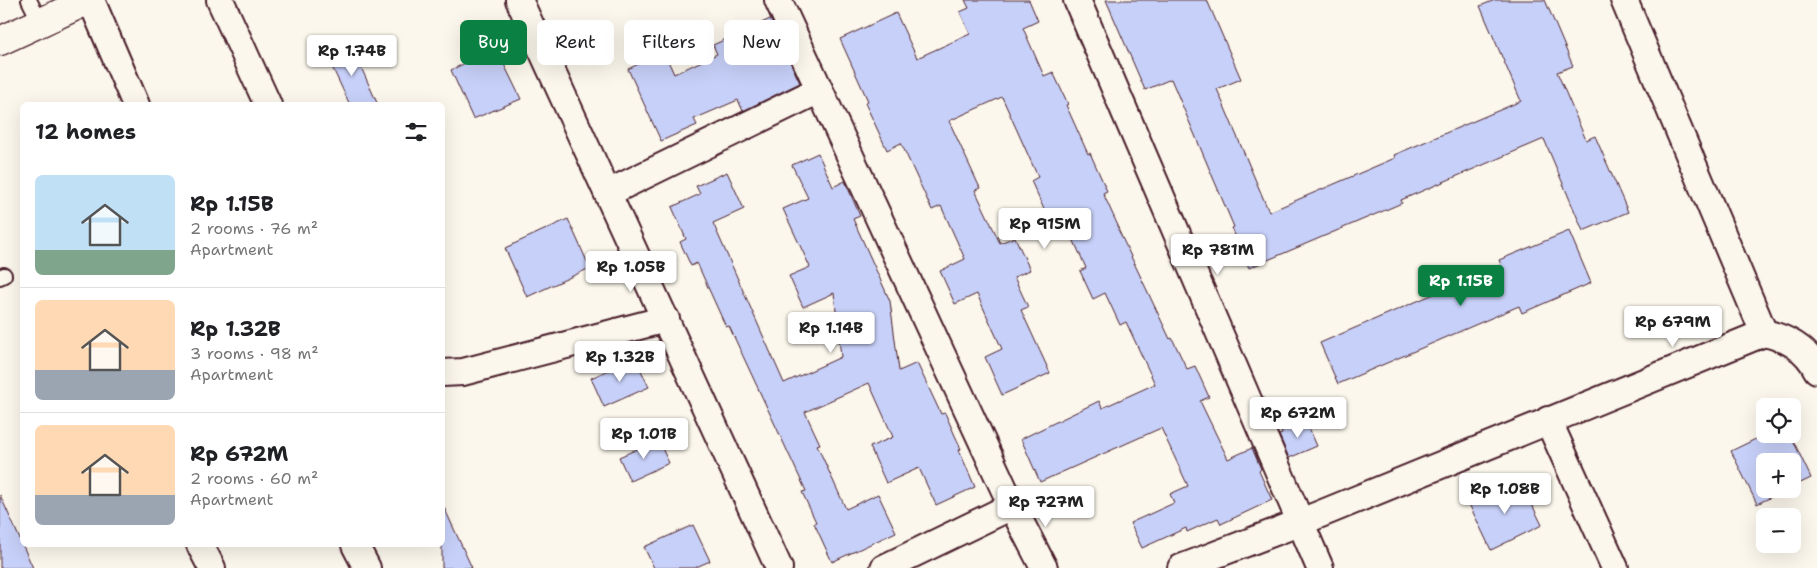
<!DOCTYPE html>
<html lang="en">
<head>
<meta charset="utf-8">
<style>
	:root { --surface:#fff; --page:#f6f6f6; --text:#202124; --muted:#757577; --line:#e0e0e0; --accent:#0b8043 }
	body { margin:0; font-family:"Shantell Sans",sans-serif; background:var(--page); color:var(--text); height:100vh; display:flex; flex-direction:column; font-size:19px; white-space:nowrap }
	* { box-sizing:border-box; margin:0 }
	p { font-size:16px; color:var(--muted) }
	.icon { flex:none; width:28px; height:28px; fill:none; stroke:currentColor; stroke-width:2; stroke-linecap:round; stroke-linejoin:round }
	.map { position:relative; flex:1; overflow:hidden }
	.panel { position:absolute; left:20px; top:102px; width:425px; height:445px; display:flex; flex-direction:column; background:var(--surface); border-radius:8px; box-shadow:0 5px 20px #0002 }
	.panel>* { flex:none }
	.banner { position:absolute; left:460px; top:20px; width:475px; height:45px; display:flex; gap:10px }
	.fabs { position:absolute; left:1756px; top:398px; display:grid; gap:10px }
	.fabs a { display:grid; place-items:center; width:45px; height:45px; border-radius:8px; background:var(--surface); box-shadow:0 5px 20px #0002; font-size:25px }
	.price { position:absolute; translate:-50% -42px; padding:0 11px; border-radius:5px; background:#fff; color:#222; font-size:16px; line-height:32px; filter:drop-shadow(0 1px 2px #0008) }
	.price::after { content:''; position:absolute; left:50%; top:30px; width:15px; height:11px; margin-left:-8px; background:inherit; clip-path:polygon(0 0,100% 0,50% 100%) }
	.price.on { background:var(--accent); color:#fff }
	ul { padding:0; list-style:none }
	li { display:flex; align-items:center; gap:15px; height:125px; padding:0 15px }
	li+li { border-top:1px solid var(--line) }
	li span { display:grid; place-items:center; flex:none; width:140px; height:100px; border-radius:8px; color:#555 }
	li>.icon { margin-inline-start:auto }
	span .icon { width:60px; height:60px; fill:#fffc; stroke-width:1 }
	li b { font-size:21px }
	h2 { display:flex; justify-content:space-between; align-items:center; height:60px; padding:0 15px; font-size:21px }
	.pill { padding:0 18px; border-radius:8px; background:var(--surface); box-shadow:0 5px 20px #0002; font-size:18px; line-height:45px }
	.pill.on { background:var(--accent); color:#fff }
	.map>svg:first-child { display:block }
	.building { fill:#c7d0f8; stroke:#4a1f2b }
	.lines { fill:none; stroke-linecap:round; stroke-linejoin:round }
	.lane-casing { stroke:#4a1f2b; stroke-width:18 }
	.street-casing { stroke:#4a1f2b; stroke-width:30 }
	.secondary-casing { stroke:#4a1f2b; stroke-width:31 }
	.lane { stroke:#fbf7ec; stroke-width:14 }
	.street { stroke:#fbf7ec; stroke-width:26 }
	.secondary { stroke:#fbf7ec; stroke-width:28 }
</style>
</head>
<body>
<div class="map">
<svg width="1817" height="568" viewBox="0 0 1817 568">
	<rect width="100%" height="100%" fill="#fbf7ec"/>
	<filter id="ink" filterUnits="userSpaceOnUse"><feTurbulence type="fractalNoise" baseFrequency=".02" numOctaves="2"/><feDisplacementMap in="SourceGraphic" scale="10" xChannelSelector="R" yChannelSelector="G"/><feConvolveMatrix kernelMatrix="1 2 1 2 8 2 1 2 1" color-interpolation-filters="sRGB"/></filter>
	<g filter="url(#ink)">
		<!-- building -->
		<g class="building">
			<path d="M965,0H1029L1038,21L1023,28L1044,76L1053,72L1068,104L1066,105L1088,154L1090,153L1107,191L1103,193L1119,228L1118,229L1170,339L1172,338L1187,369L1195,366L1209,397L1200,401L1228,459L1252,448L1261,469L1259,471L1272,500L1221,524L1218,518L1187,532L1186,528L1142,548L1130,523L1174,503L1170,494L1188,486L1161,428L1040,482L1021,439L1099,401L1102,408L1155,384L1126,322L1120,325L1105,293L1093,299L1080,271L1086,268L1061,212L1048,218L1031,181L1038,177L1002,97L949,121L980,188L975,190L1000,243L1015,237L1030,270L1014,277L1028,307L1021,310L1050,373L1002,395L985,357L1002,349L977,294L955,304L940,271L965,259L941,206L932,210L901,143L887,150L865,103L868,101L840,39L896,13L917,58L970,34L960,12L969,8Z"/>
			<path d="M1106,0H1207L1241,79L1217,89L1269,212L1395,158L1394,155L1521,101L1480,6L1495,0H1545L1573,66L1557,72L1586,140L1595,136L1628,212L1583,231L1544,139L1401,200L1402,203L1249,268L1232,228L1234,227L1171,79L1145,90Z"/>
			<path d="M770,19L800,83L743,111L738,100L694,119L697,125L661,141L628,69L664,52L674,74L717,54L713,45Z"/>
			<path d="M351,45L378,105H350L327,56Z"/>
			<path d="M496,48L521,99L473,119L451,70Z"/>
			<path d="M818,153L833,187L845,181L860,216L853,219L890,301L899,371L917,363L941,414L945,413L961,449L959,450L975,487L936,505L919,468L886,483L870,447L893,437L869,383L805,412L820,444L817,445L846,509L878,494L896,532L832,562L814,523L816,522L802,492L806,491L749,369L729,326L726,327L697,263L691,266L680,242L686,239L672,207L700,194L696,186L727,172L744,209L713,223L784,383L841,357L834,293L803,307L789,276L810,267L783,209L808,198L792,165Z"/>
			<path d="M568,219L590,268L527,297L505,248Z"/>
			<path d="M1569,231L1591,283L1522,313L1519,306L1338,384L1320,343L1501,265L1499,260Z"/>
			<path d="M635,358L649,387L604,407L591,378Z"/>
			<path d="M1306,421L1317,446L1289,458L1279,435L1282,434L1281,431Z"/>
			<path d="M1766,434H1790L1811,478L1792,487V461H1765V489H1788L1757,504L1731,451Z"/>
			<path d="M658,440L669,463L630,481L619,457Z"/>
			<path d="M1520,480L1542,525L1491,550L1469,504Z"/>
			<path d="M0,495L33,568H0Z"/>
			<path d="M442,503L472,568H442Z"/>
			<path d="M693,525L710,561L694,568H654L644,547Z"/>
		</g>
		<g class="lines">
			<!-- lane casing -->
			<g class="lane-casing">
				<g id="lane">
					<path d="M29,0L40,22"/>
					<path d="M0,277L4,275"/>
				</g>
			</g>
			<!-- street casing -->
			<g class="street-casing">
				<g id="street">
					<path d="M91,0L136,105"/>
					<path d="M220,0L268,105"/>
					<path d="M519,0L779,568"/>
					<path d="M778,0L1012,506L884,568"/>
					<path d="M1077,0L1320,568"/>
					<path d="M608,193L819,90"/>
					<path d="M1764,333C1787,338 1806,348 1817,370"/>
					<path d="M442,373L463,372L666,319"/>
					<path d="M1548,420L1615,568"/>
					<path d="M1012,506L1044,568"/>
					<path d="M200,545L212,568"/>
					<path d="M355,545L367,568"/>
					<path d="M1181,568L1301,522L1764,333L1624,0"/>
				</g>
			</g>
			<!-- secondary casing -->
			<g class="secondary-casing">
				<path id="secondary" d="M0,41L89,0"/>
			</g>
			<!-- lane -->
			<use href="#lane" class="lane"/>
			<!-- street -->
			<use href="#street" class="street"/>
			<!-- secondary -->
			<use href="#secondary" class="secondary"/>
		</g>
	</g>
</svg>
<div class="fabs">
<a><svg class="icon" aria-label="locate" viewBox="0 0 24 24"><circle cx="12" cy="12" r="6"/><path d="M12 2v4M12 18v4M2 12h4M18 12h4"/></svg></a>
<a>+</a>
<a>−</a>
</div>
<b class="price" style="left:352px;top:77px">Rp 1.74B</b>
<b class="price" style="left:1045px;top:250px">Rp 915M</b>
<b class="price" style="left:1218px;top:276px">Rp 781M</b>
<b class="price" style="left:631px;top:293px">Rp 1.05B</b>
<b class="price on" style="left:1461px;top:307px">Rp 1.15B</b>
<b class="price" style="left:1673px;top:348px">Rp 679M</b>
<b class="price" style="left:831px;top:354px">Rp 1.14B</b>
<b class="price" style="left:620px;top:383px">Rp 1.32B</b>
<b class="price" style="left:1298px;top:439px">Rp 672M</b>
<b class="price" style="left:644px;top:460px">Rp 1.01B</b>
<b class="price" style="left:1505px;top:515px">Rp 1.08B</b>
<b class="price" style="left:1046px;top:528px">Rp 727M</b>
<div class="banner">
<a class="pill on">Buy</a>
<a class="pill">Rent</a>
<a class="pill">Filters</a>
<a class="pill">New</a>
</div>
<section class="panel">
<h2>12 homes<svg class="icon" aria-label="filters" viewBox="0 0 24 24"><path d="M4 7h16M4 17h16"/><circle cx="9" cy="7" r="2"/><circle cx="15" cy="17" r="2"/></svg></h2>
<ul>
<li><span style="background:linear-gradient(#bfe0f5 75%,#7fa58c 0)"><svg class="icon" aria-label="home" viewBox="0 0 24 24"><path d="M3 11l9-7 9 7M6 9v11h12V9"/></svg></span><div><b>Rp 1.15B</b><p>2 rooms · 76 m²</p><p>Apartment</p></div></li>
<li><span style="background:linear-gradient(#ffd9b3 70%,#9aa5b1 0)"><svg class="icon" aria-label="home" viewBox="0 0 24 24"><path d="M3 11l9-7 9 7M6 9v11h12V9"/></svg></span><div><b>Rp 1.32B</b><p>3 rooms · 98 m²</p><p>Apartment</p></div></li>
<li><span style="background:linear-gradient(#ffd9b3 70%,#9aa5b1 0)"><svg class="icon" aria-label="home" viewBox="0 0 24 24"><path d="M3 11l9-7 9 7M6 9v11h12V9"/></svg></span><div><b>Rp 672M</b><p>2 rooms · 60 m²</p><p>Apartment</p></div></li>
</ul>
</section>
</div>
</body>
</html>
